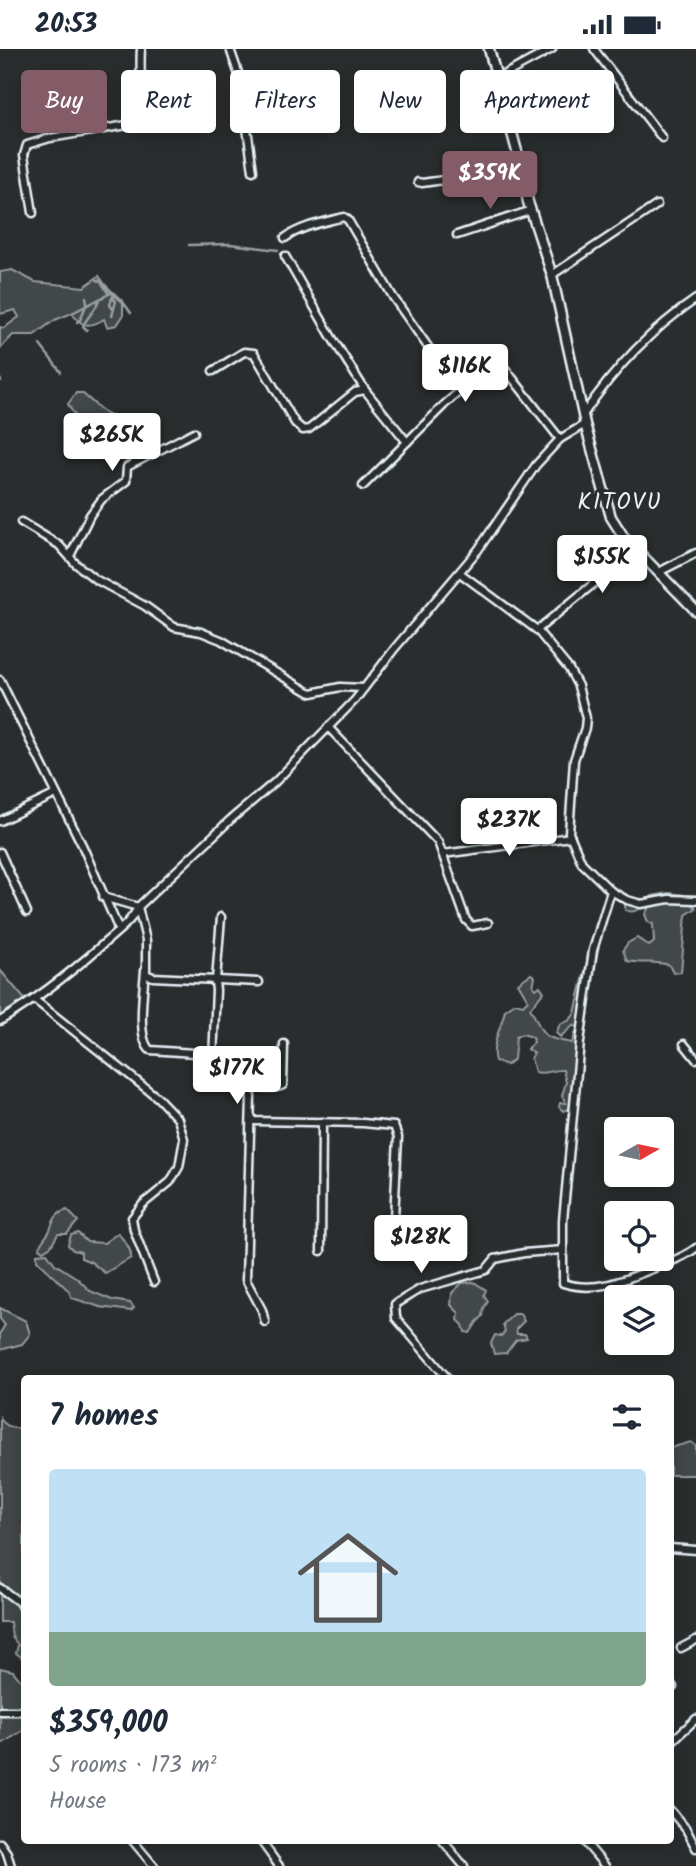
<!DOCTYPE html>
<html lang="en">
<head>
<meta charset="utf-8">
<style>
	:root { --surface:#fff; --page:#f2f2f3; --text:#1f2937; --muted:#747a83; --accent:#845c67 }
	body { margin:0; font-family:Kalam,sans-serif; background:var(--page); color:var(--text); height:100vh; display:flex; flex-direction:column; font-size:26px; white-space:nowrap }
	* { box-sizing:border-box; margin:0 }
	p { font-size:23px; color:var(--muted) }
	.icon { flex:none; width:38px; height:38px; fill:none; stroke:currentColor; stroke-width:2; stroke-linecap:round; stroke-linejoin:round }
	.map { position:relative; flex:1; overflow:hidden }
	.panel { position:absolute; left:21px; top:1326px; width:653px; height:469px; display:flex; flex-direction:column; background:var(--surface); border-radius:7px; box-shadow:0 4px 18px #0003 }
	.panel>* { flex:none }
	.hud { position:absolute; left:21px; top:21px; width:654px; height:63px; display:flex; gap:14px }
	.needle { width:46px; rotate:81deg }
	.fabs { position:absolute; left:604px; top:1068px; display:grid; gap:14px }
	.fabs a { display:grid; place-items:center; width:70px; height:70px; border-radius:7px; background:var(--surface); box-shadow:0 4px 18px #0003; font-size:35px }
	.price { position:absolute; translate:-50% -60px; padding:0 16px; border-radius:7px; background:#fff; color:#222; font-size:23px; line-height:46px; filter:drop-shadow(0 2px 4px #0008) }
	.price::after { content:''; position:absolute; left:50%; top:42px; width:21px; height:16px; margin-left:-10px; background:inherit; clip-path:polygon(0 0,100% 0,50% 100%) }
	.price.on { background:var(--accent); color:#fff }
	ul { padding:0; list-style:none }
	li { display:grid; align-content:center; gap:14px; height:371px; padding:0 28px }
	li span { display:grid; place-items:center; height:217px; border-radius:7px; color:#555 }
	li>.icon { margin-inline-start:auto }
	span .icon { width:126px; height:126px; fill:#fffc; stroke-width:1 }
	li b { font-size:30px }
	h2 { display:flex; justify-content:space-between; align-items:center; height:84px; padding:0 28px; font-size:30px }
	.chip { padding:0 24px; border-radius:7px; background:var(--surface); box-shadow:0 4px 18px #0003; font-size:24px; line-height:63px }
	.chip.on { background:var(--accent); color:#fff }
	.status { display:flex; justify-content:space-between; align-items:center; height:49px; padding:0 35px; background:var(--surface); direction:ltr }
	.status svg { height:19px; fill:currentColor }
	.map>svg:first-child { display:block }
	.green { fill:#424648; stroke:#959ca0; stroke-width:2 }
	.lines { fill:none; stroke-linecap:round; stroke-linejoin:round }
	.stream { stroke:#989fa3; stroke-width:2.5 }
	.minor-casing { stroke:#e8f1f8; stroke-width:11 }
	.tertiary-casing { stroke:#e8f1f8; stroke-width:13 }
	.minor { stroke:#2a2d2e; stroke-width:6 }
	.tertiary { stroke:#2a2d2e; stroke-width:8 }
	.labels { text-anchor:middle; stroke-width:5; stroke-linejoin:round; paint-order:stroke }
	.quarter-label { font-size:23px; letter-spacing:2px; fill:#e8f1f8; stroke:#2a2d2e }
</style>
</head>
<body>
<div class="status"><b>20:53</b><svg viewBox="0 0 49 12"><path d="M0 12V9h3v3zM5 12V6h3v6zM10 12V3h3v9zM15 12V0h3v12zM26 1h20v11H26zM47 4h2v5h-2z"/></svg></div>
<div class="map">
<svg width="696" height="1817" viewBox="0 0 696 1817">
	<rect width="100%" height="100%" fill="#2a2d2e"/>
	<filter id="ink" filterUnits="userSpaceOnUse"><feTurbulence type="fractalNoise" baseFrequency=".0143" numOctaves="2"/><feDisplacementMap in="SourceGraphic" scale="14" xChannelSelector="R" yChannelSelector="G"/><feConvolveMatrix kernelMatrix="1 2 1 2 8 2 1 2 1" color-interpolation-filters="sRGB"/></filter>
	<g filter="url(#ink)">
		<!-- green -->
		<g class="green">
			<path d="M12,221L35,233L84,238L99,227L111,244L123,253V267L117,276L107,278L104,270C90,279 81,278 72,264L55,271L34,286H13L0,300V278L4,279L19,268L15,261L0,265V223Z"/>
			<path d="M76,344H82L106,365L128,372C127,384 114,392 104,399H98C94,386 75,371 68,355Z"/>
			<path d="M669,844L684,846L696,859L686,866L681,923L673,924L669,916C656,912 642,915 627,912L623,901L628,894L637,889L649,897L654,893L653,875L648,873L645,865L648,860L645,856C638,861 632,865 625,861V855L636,849L649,851L652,847Z"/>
			<path d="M604,870L593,925L579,1033L574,1052L568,1060L563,1062L559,1058L560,1054H566L562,1047L566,1033L563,1021C552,1020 546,1026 535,1023L531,1009L534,1004L527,1000L533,994V988L522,985L516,988L514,1010L507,1016L495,1012C490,997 502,977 505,961L515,954L523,956L528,951L518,934L531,925L535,928L533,937L536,940L540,937L544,943L530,959C545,985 537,988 572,994L577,979L574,976L560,988L556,984L560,975L570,971L575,964L596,875Z"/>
			<path d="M0,921L27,953L0,970Z"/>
			<path d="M67,1161L78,1172L67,1185H58L51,1197L43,1202L39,1199C41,1192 45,1190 49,1183C54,1172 54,1165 67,1161Z"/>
			<path d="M78,1184L87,1193L104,1194L118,1184C123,1191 132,1199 131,1209L105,1224L91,1213L81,1209V1203L73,1201L68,1196L71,1186Z"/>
			<path d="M47,1204L55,1215L77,1229L90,1242L112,1251L130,1254L134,1259L131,1262L100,1258L72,1249L68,1241L37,1211V1205Z"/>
			<path d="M474,1233L486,1241L484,1246L488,1252L484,1259L483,1267L477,1273L470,1284L465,1283L463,1276L458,1271L459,1264L451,1256L452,1244L462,1234Z"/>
			<path d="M0,1259L26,1272L30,1285L22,1295L0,1301V1284L5,1276L0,1270Z"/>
			<path d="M514,1265H520L524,1272L516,1280L517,1285H525L527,1289L516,1291L506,1304L494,1305L491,1294L495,1286L501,1287L505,1283L503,1275Z"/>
			<path d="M0,1369C5,1378 15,1380 24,1379V1555L0,1533Z"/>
			<path d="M691,1393L696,1397V1429L694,1426H670V1399Z"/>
			<path d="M0,1545C31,1559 24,1581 24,1610L16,1604L18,1596L12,1588L10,1573H0Z"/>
			<path d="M0,1619L13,1622L22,1633V1658L16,1660L0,1659Z"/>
			<path d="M0,1664H24V1681L0,1696Z"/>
		</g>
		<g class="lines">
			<!-- stream -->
			<g class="stream">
				<path d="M485,7L503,67"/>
				<path d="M528,166L534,186"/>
				<path d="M536,192L547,229"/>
				<path d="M189,196L230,195L278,201"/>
				<path d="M97,231L101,232L108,244"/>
				<path d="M106,237L123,253L131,264"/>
				<path d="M112,249L110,256L113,260"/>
				<path d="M72,264L111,244"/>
				<path d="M112,267L116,252L112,249L115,246"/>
				<path d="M77,273L80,271L87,254L86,248"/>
				<path d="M87,281L83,277C88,266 96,262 99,250"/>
				<path d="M40,296L61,323"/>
				<path d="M0,330L1,332"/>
			</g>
			<!-- minor casing -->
			<g class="minor-casing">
				<g id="minor">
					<path d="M230,0L240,29L253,122"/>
					<path d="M594,0L662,89"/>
					<path d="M496,30L552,0"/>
					<path d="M418,133L422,134L522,120"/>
					<path d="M33,164L24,106L27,96L50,89L133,75C145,57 139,23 141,0"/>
					<path d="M457,186C482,178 506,169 530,162"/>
					<path d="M285,189C301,177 325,173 344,168L348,171L393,248L459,342"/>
					<path d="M285,207L331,287L365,341"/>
					<path d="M552,226L657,156"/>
					<path d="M213,322L244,303L254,304L295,374L303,381L309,380L355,343L365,341L407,393"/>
					<path d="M583,366C614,320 650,281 696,250"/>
					<path d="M363,437L444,356L490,315L503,317L560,390"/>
					<path d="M21,473L59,496L76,515L95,530L145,557L174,578L201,583L221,591L307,642L312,644L340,638L364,639"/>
					<path d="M70,507L90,466L102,450L126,432L127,418L194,383"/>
					<path d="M659,523L696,504"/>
					<path d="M460,524L537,581L569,620L578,637L586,669L585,679L574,711L569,784L582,814L611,842L627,851L641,855L669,850L696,851"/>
					<path d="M537,581L636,500"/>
					<path d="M0,631L82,796L119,881"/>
					<path d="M328,678L438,793L466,871L472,877L488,874"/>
					<path d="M0,772L56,745"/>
					<path d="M0,803L27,863"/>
					<path d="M443,805L571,788"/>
					<path d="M611,842L593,901L580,993L563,1171V1234C595,1244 622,1232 652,1220C668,1213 682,1210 696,1199"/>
					<path d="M103,848L138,858L146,891V925L153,928L259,933"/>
					<path d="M145,921C144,939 136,988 150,1001L209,1005C217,1015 207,1027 216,1037L243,1038L248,1041L251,1047L246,1231L262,1261L265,1273"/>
					<path d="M212,931L215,933L216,941L213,1010"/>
					<path d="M216,931L221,868"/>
					<path d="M35,951L158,1049L178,1070L184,1090L179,1118L170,1133L143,1155L132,1169L134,1181L154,1233"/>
					<path d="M0,972C37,950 69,925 101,897C114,885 131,874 138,858L230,771L275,733L355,651L395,599L478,501L536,416L560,390L585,375"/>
					<path d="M684,995L696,1010"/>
					<path d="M248,1041C259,1035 272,1042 283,1036L284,995"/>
					<path d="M251,1067L254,1072L363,1074L394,1077L398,1088L393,1190"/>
					<path d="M321,1202L322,1073"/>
					<path d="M448,1330L396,1269L395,1255L420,1240L486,1221L495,1210L524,1204L563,1201"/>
					<path d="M670,1499L696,1501"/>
					<path d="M0,1539L19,1553L24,1562"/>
					<path d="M681,1599L696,1591"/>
					<path d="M670,1640L673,1638"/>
					<path d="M0,1662H24"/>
					<path d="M670,1694L696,1670"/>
					<path d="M670,1761L686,1780L696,1799"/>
					<path d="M133,1792L154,1817"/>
					<path d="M261,1792L279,1817"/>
					<path d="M443,1792L464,1817"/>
					<path d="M584,1792L605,1817"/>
					<path d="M0,1794L7,1804L11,1817"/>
				</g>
			</g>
			<!-- tertiary casing -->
			<g class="tertiary-casing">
				<path id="tertiary" d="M489,0L521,117L528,153L552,226L585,375L611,468L623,487L696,562"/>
			</g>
			<!-- minor -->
			<use href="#minor" class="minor"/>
			<!-- tertiary -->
			<use href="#tertiary" class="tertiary"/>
		</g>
	</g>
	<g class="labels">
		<!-- quarter labels -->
		<g class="quarter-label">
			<text x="620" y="460">KITOVU</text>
		</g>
	</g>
</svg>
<div class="fabs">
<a><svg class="needle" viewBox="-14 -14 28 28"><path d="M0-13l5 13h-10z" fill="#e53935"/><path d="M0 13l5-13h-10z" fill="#747a83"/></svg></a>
<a><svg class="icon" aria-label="locate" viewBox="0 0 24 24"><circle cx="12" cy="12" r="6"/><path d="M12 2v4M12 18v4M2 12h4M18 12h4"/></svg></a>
<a><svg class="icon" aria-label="layers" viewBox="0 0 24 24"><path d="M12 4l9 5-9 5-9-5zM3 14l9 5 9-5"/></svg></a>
</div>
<b class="price on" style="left:490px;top:162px">$359K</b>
<b class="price" style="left:465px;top:355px">$116K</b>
<b class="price" style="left:112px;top:424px">$265K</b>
<b class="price" style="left:602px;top:546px">$155K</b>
<b class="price" style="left:509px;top:809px">$237K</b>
<b class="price" style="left:237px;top:1057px">$177K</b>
<b class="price" style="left:421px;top:1226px">$128K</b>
<div class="hud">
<a class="chip on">Buy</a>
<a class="chip">Rent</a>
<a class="chip">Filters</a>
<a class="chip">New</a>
<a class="chip">Apartment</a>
</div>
<section class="panel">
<h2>7 homes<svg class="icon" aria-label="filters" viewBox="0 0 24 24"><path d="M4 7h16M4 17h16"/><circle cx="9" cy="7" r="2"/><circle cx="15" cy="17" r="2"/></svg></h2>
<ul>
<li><span style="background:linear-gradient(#bfe0f5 75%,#7fa58c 0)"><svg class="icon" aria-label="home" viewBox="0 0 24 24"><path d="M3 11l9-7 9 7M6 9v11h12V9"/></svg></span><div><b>$359,000</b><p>5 rooms · 173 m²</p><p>House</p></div></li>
</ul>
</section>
</div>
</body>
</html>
